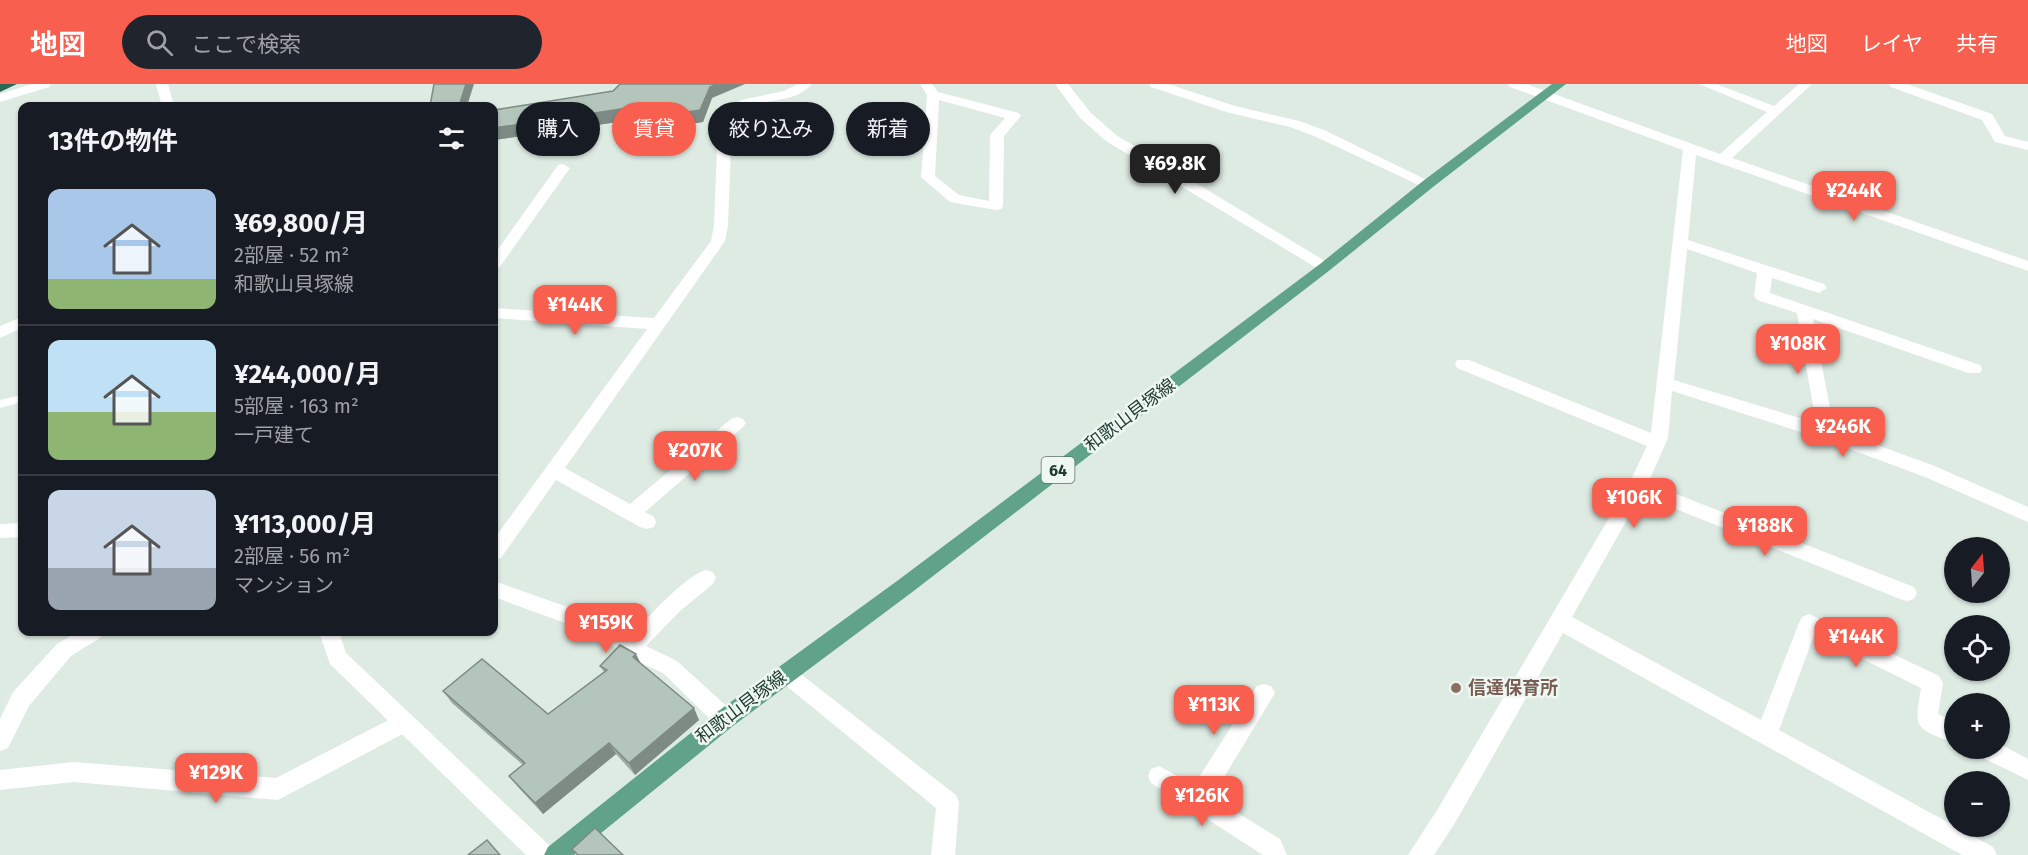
<!DOCTYPE html>
<html lang="ja">
<head>
<meta charset="utf-8">
<style>
	:root { --surface:#171b24; --page:#20242c; --text:#f1f3f6; --muted:#9ea1a6; --line:#363941; --accent:#f95f4e }
	body { margin:0; font-family:"Fira Sans","Noto Sans JP",sans-serif; background:var(--page); color:var(--text); height:100vh; display:flex; flex-direction:column; font-size:22px; white-space:nowrap }
	* { box-sizing:border-box; margin:0 }
	p { font-size:20px; color:var(--muted) }
	.icon { flex:none; width:33px; height:33px; fill:none; stroke:currentColor; stroke-width:2; stroke-linecap:round; stroke-linejoin:round }
	.map { position:relative; flex:1; overflow:hidden }
	.panel { position:absolute; left:18px; top:18px; width:480px; height:534px; display:flex; flex-direction:column; background:var(--surface); border-radius:12px; box-shadow:0 2px 4px #0004 }
	.panel>* { flex:none }
	.guide { position:absolute; left:516px; top:18px; width:570px; height:54px; display:flex; gap:12px }
	.needle { width:39px; rotate:17deg }
	.buttons { position:absolute; left:1944px; top:453px; display:grid; gap:12px }
	.buttons a { display:grid; place-items:center; width:66px; height:66px; border-radius:50%; background:var(--surface); box-shadow:0 2px 4px #0004; font-size:30px }
	.price { position:absolute; translate:-50% -51px; padding:0 14px; border-radius:12px; background:var(--accent); color:#fff; font-size:20px; line-height:39px; filter:drop-shadow(0 2px 3px #0008) }
	.price::after { content:''; position:absolute; left:50%; top:36px; width:18px; height:14px; margin-left:-9px; background:inherit; clip-path:polygon(0 0,100% 0,50% 100%) }
	.price.selected { background:#222; color:#fff }
	ul { padding:0; list-style:none }
	li { display:flex; align-items:center; gap:18px; height:150px; padding:0 30px }
	li+li { border-top:2px solid var(--line) }
	li span { display:grid; place-items:center; flex:none; width:168px; height:120px; border-radius:12px; color:#555 }
	li>.icon { margin-inline-start:auto }
	span .icon { width:72px; height:72px; fill:#fffc; stroke-width:1 }
	li b { font-size:26px }
	h2 { display:flex; justify-content:space-between; align-items:center; height:72px; padding:0 30px; font-size:26px }
	.pill { padding:0 21px; border-radius:27px; background:var(--surface); box-shadow:0 2px 4px #0004; font-size:21px; line-height:54px }
	.pill.selected { background:var(--accent); color:#fff }
	header { display:flex; align-items:center; gap:36px; box-sizing:border-box; height:84px; padding:0 30px; background:var(--accent); color:#fff }
	header strong { font-size:28px }
	nav { display:flex; gap:33px; margin-inline-start:auto; font-size:21px }
	.search { width:420px; height:54px; background:var(--page); display:flex; align-items:center; gap:15px; box-sizing:border-box; padding:0 21px; border-radius:33px; color:var(--muted); font-size:22px }
	.map>svg:first-child { display:block }
	.lines { fill:none; stroke-linecap:round; stroke-linejoin:round }
	.lane { fill:#fff; fill-rule:evenodd }
	.street { fill:#fff; fill-rule:evenodd }
	.secondary { fill:#fff; fill-rule:evenodd }
	.primary { fill:#60a388; fill-rule:evenodd }
	.highway { fill:#296953; fill-rule:evenodd }
	.wall { fill:#9baaa2 }
	.shaded-wall { fill:#7e8b84 }
	.building { fill:#b4c6bc; stroke:#7e8b84; stroke-width:1.5 }
	.education-dot { fill:#8d6e63; stroke:#eff7f2; stroke-width:2 }
	.labels { text-anchor:middle; stroke-width:5; stroke-linejoin:round; paint-order:stroke }
	.shield { fill:#eff7f2; stroke:#5d736a; stroke-width:1.5 }
	.shield-label { font-size:16px; font-weight:bold; fill:#1f3b30 }
	.street-label { font-size:18px; fill:#1f3b30; stroke:#eff7f2 }
	.education-label { font-size:18px; font-weight:bold; fill:#785e54; stroke:#eff7f2; text-anchor:start }
</style>
</head>
<body>
<header>
<strong>地図</strong>
<div class="search"><svg class="icon" aria-label="search" viewBox="0 0 24 24"><circle cx="10" cy="10" r="6"/><path d="M15 15l6 6"/></svg>ここで検索</div>
<nav><a>地図</a><a>レイヤ</a><a>共有</a></nav>
</header>
<div class="map">
<svg width="2028" height="771" viewBox="0 0 2028 771">
	<rect width="100%" height="100%" fill="#deebe3"/>
	<g class="lines">
		<!-- lane -->
		<path class="lane" d="M22,311V318L0,324V316Z"/>
		<!-- street -->
		<g class="street">
			<path d="M32,0H51L49,3L0,18V10Z"/>
			<path d="M798,0H812C790,25 759,6 732,39L728,141L725,157L565,384L630,420L731,335L737,333L743,335L746,339L743,343L645,428L654,433L656,438L654,443L647,445L640,443L556,396L501,474L494,477V455L647,245L494,234V224L654,234L711,157L714,141L718,38L730,24L741,16L784,7Z"/>
			<path d="M920,0H932L938,8L1019,29L1021,32L1004,52L1003,122L1001,125L996,126L950,118L921,93L927,11ZM939,16L1005,34L990,51L989,117L959,111L935,92Z"/>
			<path d="M1055,0H1068L1090,28L1116,51L1330,180L1333,183L1330,186H1320L1106,57L1080,34Z"/>
			<path d="M1149,0H1168L1235,22L1299,37L1324,46L1435,100L1433,103H1423L1314,52L1290,43L1226,28L1151,3Z"/>
			<path d="M1508,0H1526L1720,70L1767,28L1699,0H1716L1774,22L1799,0H1812L1732,74L2028,177V187L1696,71L1688,156L1824,200L1827,204L1819,209L1772,194L1770,209L1980,281L1982,285L1980,289H1968L1813,235L1834,345L1937,383L2028,423V438L1925,393L1820,354L1672,307L1668,354L1648,399L1914,503L1917,509L1914,515L1907,517L1900,515L1641,411L1572,533L1761,636L1799,539L1802,533L1809,530L1939,592L1943,599L1938,630L1954,638V659C1914,644 1914,645 1921,604L1814,551L1779,646L1993,763L1997,771H1962L1563,549L1455,739L1434,771H1408L1439,723L1629,400L1647,362L1457,284L1455,280L1457,276H1469L1651,349L1683,66L1510,3ZM1687,165L1757,189L1754,212L1757,216L1797,229L1816,339L1674,296Z"/>
			<path d="M1889,0H1907L1992,30L2005,52L2028,58V66L1995,58L1982,36L1891,3Z"/>
			<path d="M563,80L570,84L499,184L494,186V171L558,81Z"/>
			<path d="M22,233V244L0,254V242Z"/>
			<path d="M22,439V453L0,454V440Z"/>
			<path d="M706,486L713,488L716,494L713,500L680,527L646,562L677,577L733,628L736,635L733,642L725,645L717,642L663,589L634,576L607,558L565,539L494,513V497L579,527L630,552C649,533 682,494 706,486Z"/>
			<path d="M77,548H103L100,554L71,572L29,622L8,664L0,667V635L13,608L57,560Z"/>
			<path d="M786,581L793,584L956,711L959,719L955,771H931L936,724L779,596L776,590L779,584Z"/>
			<path d="M1264,600L1271,602L1275,609L1212,713L1280,755L1287,771H1263L1151,699L1148,692L1151,685L1159,682L1194,701L1257,602Z"/>
			<path d="M404,628L412,631L415,638L412,645L278,716L74,698L0,706V686L74,678L276,694Z"/>
			<path d="M2000,660L2028,675V696L1977,671L1974,664H2000Z"/>
		</g>
		<!-- secondary -->
		<g class="secondary">
			<path d="M156,0H168L174,22H162Z"/>
			<path d="M319,548H339L346,569L551,763L555,771H526L330,580Z"/>
		</g>
		<!-- primary -->
		<path class="primary" d="M1552,0H1566L1433,103L1330,186L911,509L733,642L574,771H544L548,763L717,628L897,497L1320,180L1423,97Z"/>
		<!-- highway -->
		<path class="highway" d="M0,0H17L0,8Z"/>
	</g>
	<!-- wall -->
	<g class="wall">
		<path d="M712,14L703,38L643,47L638,35L494,56V26Z"/>
		<path d="M641,579L699,636L635,691L616,670L543,730L518,703L509,692L523,681L452,619L443,607L548,630L604,588L600,582Z"/>
	</g>
	<!-- shaded-wall -->
	<g class="shaded-wall">
		<path d="M466,0H474L467,22H459Z"/>
		<path d="M717,0H745L712,14L703,38L643,47L639,35Z"/>
		<path d="M634,23L638,35L494,56V44Z"/>
		<path d="M636,570L642,582L633,573Z"/>
		<path d="M694,624L699,636L635,691L629,679Z"/>
		<path d="M609,659L616,670L543,730L535,719Z"/>
	</g>
	<!-- building -->
	<g class="building">
		<path d="M434,0H466L459,22H430Z"/>
		<path d="M620,0H717L710,3L700,26L639,35L634,23L494,44V26L613,7Z"/>
		<path d="M620,561L636,570L633,573L694,624L629,679L609,659L535,719L509,692L525,679L443,607L482,575L548,630L607,586L600,582Z"/>
		<path d="M595,744L623,771H578L572,765Z"/>
		<path d="M487,756L500,771H468Z"/>
	</g>
	<!-- markers -->
	<circle class="education-dot" cx="1456" cy="604" r="6"/>
	<g class="labels">
		<!-- shield labels -->
		<rect class="shield" x="1041.5" y="373" width="33" height="26" rx="4.5"/>
		<g class="shield-label">
			<text x="1058" y="392">64</text>
		</g>
		<!-- street labels -->
		<g class="street-label">
			<text transform="translate(1130 331) rotate(-37)" y="6">和歌山貝塚線</text>
			<text transform="translate(741 623) rotate(-37)" y="6">和歌山貝塚線</text>
		</g>
		<!-- education labels -->
		<g class="education-label">
			<text x="1468" y="610">信達保育所</text>
		</g>
	</g>
</svg>
<div class="buttons">
<a><svg class="needle" viewBox="-14 -14 28 28"><path d="M0-13l5 13h-10z" fill="#e53935"/><path d="M0 13l5-13h-10z" fill="#9ea1a6"/></svg></a>
<a><svg class="icon" aria-label="locate" viewBox="0 0 24 24"><circle cx="12" cy="12" r="6"/><path d="M12 2v4M12 18v4M2 12h4M18 12h4"/></svg></a>
<a>+</a>
<a>−</a>
</div>
<b class="price selected" style="left:1175px;top:111px">¥69.8K</b>
<b class="price" style="left:1854px;top:138px">¥244K</b>
<b class="price" style="left:575px;top:252px">¥144K</b>
<b class="price" style="left:1798px;top:291px">¥108K</b>
<b class="price" style="left:1843px;top:374px">¥246K</b>
<b class="price" style="left:695px;top:398px">¥207K</b>
<b class="price" style="left:1634px;top:445px">¥106K</b>
<b class="price" style="left:1765px;top:473px">¥188K</b>
<b class="price" style="left:606px;top:570px">¥159K</b>
<b class="price" style="left:1856px;top:584px">¥144K</b>
<b class="price" style="left:1214px;top:652px">¥113K</b>
<b class="price" style="left:216px;top:720px">¥129K</b>
<b class="price" style="left:1202px;top:743px">¥126K</b>
<div class="guide">
<a class="pill">購入</a>
<a class="pill selected">賃貸</a>
<a class="pill">絞り込み</a>
<a class="pill">新着</a>
</div>
<section class="panel">
<h2>13件の物件<svg class="icon" aria-label="filters" viewBox="0 0 24 24"><path d="M4 7h16M4 17h16"/><circle cx="9" cy="7" r="2"/><circle cx="15" cy="17" r="2"/></svg></h2>
<ul>
<li><span style="background:linear-gradient(#a9c7e8 75%,#8fb573 0)"><svg class="icon" aria-label="home" viewBox="0 0 24 24"><path d="M3 11l9-7 9 7M6 9v11h12V9"/></svg></span><div><b>¥69,800/月</b><p>2部屋 · 52 m²</p><p>和歌山貝塚線</p></div></li>
<li><span style="background:linear-gradient(#bfe0f5 60%,#8fb573 0)"><svg class="icon" aria-label="home" viewBox="0 0 24 24"><path d="M3 11l9-7 9 7M6 9v11h12V9"/></svg></span><div><b>¥244,000/月</b><p>5部屋 · 163 m²</p><p>一戸建て</p></div></li>
<li><span style="background:linear-gradient(#c9d6e8 65%,#9aa5b1 0)"><svg class="icon" aria-label="home" viewBox="0 0 24 24"><path d="M3 11l9-7 9 7M6 9v11h12V9"/></svg></span><div><b>¥113,000/月</b><p>2部屋 · 56 m²</p><p>マンション</p></div></li>
</ul>
</section>
</div>
</body>
</html>
